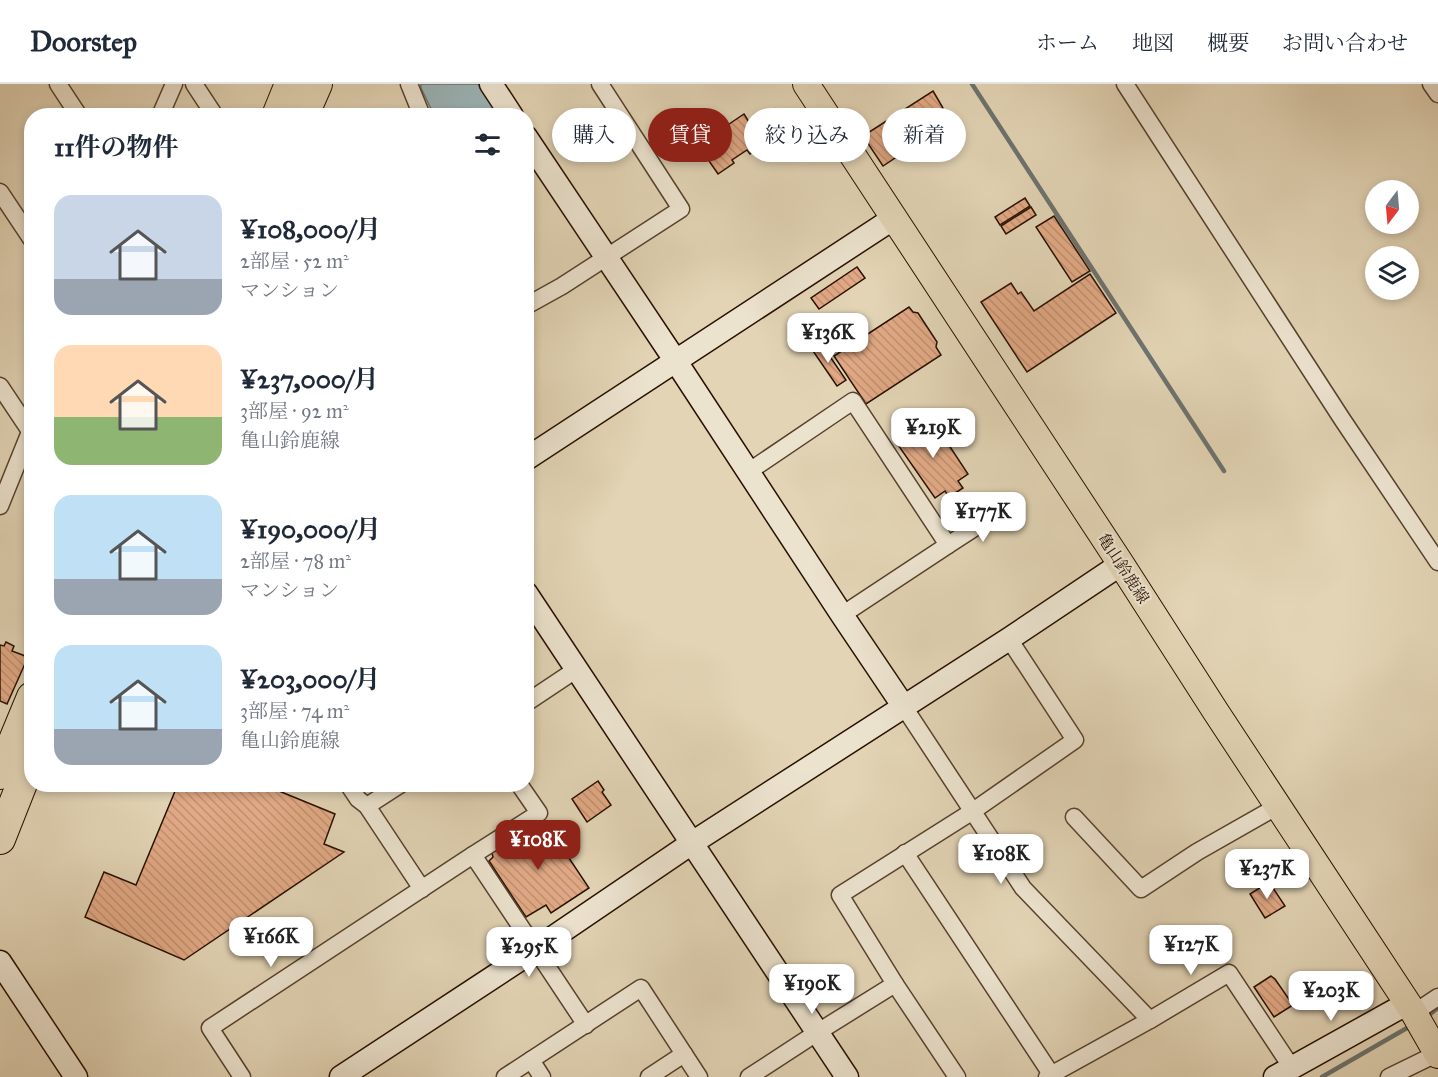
<!DOCTYPE html>
<html lang="ja">
<head>
<meta charset="utf-8">
<style>
	:root { --surface:#fff; --page:#f2f2f3; --text:#1f2937; --muted:#747a83; --line:#e0e1e3; --accent:#8f2418 }
	body { margin:0; font-family:"IM FELL Great Primer","Noto Serif JP",serif; background:var(--page); color:var(--text); height:100vh; display:flex; flex-direction:column; font-size:22px; white-space:nowrap }
	* { box-sizing:border-box; margin:0 }
	p { font-size:20px; color:var(--muted) }
	.icon { flex:none; width:33px; height:33px; fill:none; stroke:currentColor; stroke-width:2; stroke-linecap:round; stroke-linejoin:round }
	.map { position:relative; flex:1; overflow:hidden }
	.panel { position:absolute; left:24px; top:24px; width:510px; height:684px; display:flex; flex-direction:column; background:var(--surface); border-radius:24px; box-shadow:0 3px 9px #0003 }
	.panel>* { flex:none }
	.guide { position:absolute; left:552px; top:24px; width:570px; height:54px; display:flex; gap:12px }
	.needle { width:39px; rotate:196deg }
	.controls { position:absolute; left:1365px; top:96px; display:grid; gap:12px }
	.controls a { display:grid; place-items:center; width:54px; height:54px; border-radius:50%; background:var(--surface); box-shadow:0 3px 9px #0003; font-size:30px }
	.price { position:absolute; translate:-50% -51px; padding:0 14px; border-radius:12px; background:#fff; color:#222; font-size:20px; line-height:39px; filter:drop-shadow(0 2px 3px #0008) }
	.price::after { content:''; position:absolute; left:50%; top:36px; width:18px; height:14px; margin-left:-9px; background:inherit; clip-path:polygon(0 0,100% 0,50% 100%) }
	.price.active { background:var(--accent); color:#fff }
	ul { padding:0; list-style:none }
	li { display:flex; align-items:center; gap:18px; height:150px; padding:0 30px }
	li span { display:grid; place-items:center; flex:none; width:168px; height:120px; border-radius:18px; color:#555 }
	li>.icon { margin-inline-start:auto }
	span .icon { width:72px; height:72px; fill:#fffc; stroke-width:1 }
	li b { font-size:26px }
	h2 { display:flex; justify-content:space-between; align-items:center; height:72px; padding:0 30px; font-size:26px }
	.pill { padding:0 21px; border-radius:27px; background:var(--surface); box-shadow:0 3px 9px #0003; font-size:21px; line-height:54px }
	.pill.active { background:var(--accent); color:#fff }
	header { display:flex; align-items:center; gap:36px; box-sizing:border-box; height:84px; padding:0 30px; background:var(--surface); border-bottom:2px solid var(--line) }
	header strong { font-size:28px }
	nav { display:flex; gap:33px; margin-inline-start:auto; font-size:21px }
	.map>svg:first-child { display:block }
	.water { fill:#9bb5b9; stroke:#6d736f; stroke-width:1.5 }
	.lines { fill:none; stroke-linecap:round; stroke-linejoin:round }
	.stream { stroke:#6d736f; stroke-width:4.5 }
	.building { fill:url(#building-back-hatch); stroke:#291001; stroke-width:1.5 }
	.street-casing { stroke:#57412e; stroke-width:19 }
	.secondary-casing { stroke:#291001; stroke-width:25 }
	.primary-casing { stroke:#291001; stroke-width:28 }
	.highway-casing { stroke:#291001; stroke-width:32 }
	.street { stroke:#ece3cf; stroke-width:16 }
	.secondary { stroke:#ece3cf; stroke-width:22 }
	.primary { stroke:#e2d4b5; stroke-width:26 }
	.highway { stroke:#e2d4b5; stroke-width:30 }
	.labels { text-anchor:middle; stroke-width:4.5; stroke-linejoin:round; paint-order:stroke }
	.street-label { font-size:16px; fill:#291001; stroke:#ece3cf }
</style>
</head>
<body>
<header>
<strong>Doorstep</strong>
<nav><a>ホーム</a><a>地図</a><a>概要</a><a>お問い合わせ</a></nav>
</header>
<div class="map">
<svg width="1438" height="993" viewBox="0 0 1438 993">
	<defs>
		<pattern id="building-back-hatch" width="6" height="6" patternUnits="userSpaceOnUse" patternTransform="scale(1.5)"><rect width="6" height="6" fill="#e1a985"/><path d="M-1 5l2 2M0 0l6 6M5-1l2 2" fill="none" stroke="#c19071"/></pattern>
	</defs>
	<rect width="100%" height="100%" fill="#e2d4b5"/>
	<filter id="stains"><feTurbulence type="fractalNoise" baseFrequency=".00333" numOctaves="4"/><feColorMatrix values="0 0 0 0 .2 0 0 0 0 .09 0 0 0 0 .02 0 0 0 .5 -.17"/></filter>
	<radialGradient id="worn" r=".72"><stop offset=".6" stop-color="#630" stop-opacity="0"/><stop offset="1" stop-color="#630" stop-opacity=".3"/></radialGradient>
	<!-- water -->
	<path class="water" d="M421,0H478L498,31H434L421,4Z"/>
	<g class="lines">
		<!-- stream -->
		<g class="stream">
			<path d="M972,0L1224,387"/>
			<path d="M1429,931L1438,924"/>
			<path d="M1322,993L1407,944"/>
		</g>
	</g>
	<!-- building -->
	<g class="building">
		<path d="M933,7L943,24L934,30L935,33L894,59L901,70L883,82L863,52Z"/>
		<path d="M744,30L755,48L761,44L770,57L750,70L747,66L732,76L734,79L718,90L698,61Z"/>
		<path d="M1025,114L1030,122L1000,141L995,133Z"/>
		<path d="M1031,123L1036,131L1006,150L1001,142Z"/>
		<path d="M1054,132L1090,187L1072,198L1036,143Z"/>
		<path d="M857,183L865,194L819,225L811,214Z"/>
		<path d="M1090,190L1116,229L1027,288L981,218L1011,199L1018,210L1021,208L1034,227Z"/>
		<path d="M909,223L913,228L918,229L937,258L936,263L941,271L866,320L834,272Z"/>
		<path d="M820,258L846,296L837,302L811,264Z"/>
		<path d="M931,334L968,390L958,397L963,404L949,413L945,407L935,414L896,358Z"/>
		<path d="M6,558L14,562L12,567L28,573L7,620L0,617V561L4,562Z"/>
		<path d="M598,697L604,706L602,708L611,721L587,738L572,715Z"/>
		<path d="M178,700H262L335,730L324,760L344,768L184,876L85,833L104,788L136,801Z"/>
		<path d="M543,735L589,804L551,829L546,821L526,833L489,777L493,773L492,769Z"/>
		<path d="M1269,798L1285,822L1265,834L1250,810Z"/>
		<path d="M1271,892L1275,895L1293,921L1274,933L1254,903Z"/>
	</g>
	<g class="lines">
		<!-- street casing -->
		<g class="street-casing">
			<g id="street">
				<path d="M58,0L79,32"/>
				<path d="M194,0L215,32"/>
				<path d="M409,0L422,32"/>
				<path d="M1125,0L1342,335L1438,478"/>
				<path d="M1431,0L1438,10"/>
				<path d="M160,32L174,0"/>
				<path d="M0,108L32,156"/>
				<path d="M526,222L562,202L681,125L600,0"/>
				<path d="M0,302L30,347"/>
				<path d="M748,388L853,317L948,461L842,531"/>
				<path d="M0,422L32,343"/>
				<path d="M948,461L999,428"/>
				<path d="M526,619L577,585"/>
				<path d="M904,623L1023,804L1150,936"/>
				<path d="M348,700L358,715L367,722L422,805"/>
				<path d="M367,722L401,700"/>
				<path d="M1074,733L1141,805L1197,768L1278,722"/>
				<path d="M905,769L1053,993"/>
				<path d="M473,771L539,729L519,700"/>
				<path d="M1414,929L1438,913"/>
				<path d="M531,976L542,993"/>
				<path d="M242,993L210,944L473,771L586,941"/>
				<path d="M505,993L641,904L699,993"/>
				<path d="M649,993L684,970"/>
				<path d="M749,993L818,948L895,900"/>
				<path d="M957,993L895,900L840,811L973,727L1075,656L1009,555"/>
				<path d="M1047,993L1150,936L1229,889L1292,984"/>
				<path d="M1389,993L1430,973"/>
			</g>
		</g>
		<!-- secondary casing -->
		<g class="secondary-casing">
			<g id="secondary">
				<path d="M491,0L512,32"/>
				<path d="M526,53L675,276L842,531L904,623"/>
				<path d="M526,375L894,134"/>
				<path d="M526,509L847,993"/>
				<path d="M0,878L76,993"/>
				<path d="M341,993L536,865L692,759L1009,555L1121,480"/>
				<path d="M1275,993L1408,919"/>
			</g>
		</g>
		<!-- primary casing -->
		<g class="primary-casing">
			<path id="primary" d="M806,0L1121,480L1216,628L1414,929L1438,971"/>
		</g>
		<!-- highway casing -->
		<g class="highway-casing">
			<g id="highway">
				<path d="M277,32L290,0"/>
				<path d="M303,32L317,0"/>
				<path d="M0,690L32,613"/>
				<path d="M0,755L32,674"/>
			</g>
		</g>
		<!-- street -->
		<use href="#street" class="street"/>
		<!-- secondary -->
		<use href="#secondary" class="secondary"/>
		<!-- primary -->
		<use href="#primary" class="primary"/>
		<!-- highway -->
		<use href="#highway" class="highway"/>
	</g>
	<g class="labels">
		<!-- street labels -->
		<g class="street-label">
			<text transform="translate(1124 484) rotate(57)" y="6">亀山鈴鹿線</text>
		</g>
	</g>
	<rect width="100%" height="100%" filter="url(#stains)"/>
	<rect width="100%" height="100%" fill="url(#worn)"/>
</svg>
<div class="controls">
<a><svg class="needle" viewBox="-14 -14 28 28"><path d="M0-13l5 13h-10z" fill="#e53935"/><path d="M0 13l5-13h-10z" fill="#747a83"/></svg></a>
<a><svg class="icon" aria-label="layers" viewBox="0 0 24 24"><path d="M12 4l9 5-9 5-9-5zM3 14l9 5 9-5"/></svg></a>
</div>
<b class="price" style="left:828px;top:280px">¥136K</b>
<b class="price" style="left:933px;top:375px">¥219K</b>
<b class="price" style="left:983px;top:459px">¥177K</b>
<b class="price active" style="left:538px;top:787px">¥108K</b>
<b class="price" style="left:1001px;top:801px">¥108K</b>
<b class="price" style="left:1267px;top:816px">¥237K</b>
<b class="price" style="left:271px;top:884px">¥166K</b>
<b class="price" style="left:1191px;top:892px">¥127K</b>
<b class="price" style="left:529px;top:894px">¥295K</b>
<b class="price" style="left:812px;top:931px">¥190K</b>
<b class="price" style="left:1331px;top:938px">¥203K</b>
<div class="guide">
<a class="pill">購入</a>
<a class="pill active">賃貸</a>
<a class="pill">絞り込み</a>
<a class="pill">新着</a>
</div>
<section class="panel">
<h2>11件の物件<svg class="icon" aria-label="filters" viewBox="0 0 24 24"><path d="M4 7h16M4 17h16"/><circle cx="9" cy="7" r="2"/><circle cx="15" cy="17" r="2"/></svg></h2>
<ul>
<li><span style="background:linear-gradient(#c9d6e8 70%,#9aa5b1 0)"><svg class="icon" aria-label="home" viewBox="0 0 24 24"><path d="M3 11l9-7 9 7M6 9v11h12V9"/></svg></span><div><b>¥108,000/月</b><p>2部屋 · 52 m²</p><p>マンション</p></div></li>
<li><span style="background:linear-gradient(#ffd9b3 60%,#8fb573 0)"><svg class="icon" aria-label="home" viewBox="0 0 24 24"><path d="M3 11l9-7 9 7M6 9v11h12V9"/></svg></span><div><b>¥237,000/月</b><p>3部屋 · 92 m²</p><p>亀山鈴鹿線</p></div></li>
<li><span style="background:linear-gradient(#bfe0f5 70%,#9aa5b1 0)"><svg class="icon" aria-label="home" viewBox="0 0 24 24"><path d="M3 11l9-7 9 7M6 9v11h12V9"/></svg></span><div><b>¥190,000/月</b><p>2部屋 · 78 m²</p><p>マンション</p></div></li>
<li><span style="background:linear-gradient(#bfe0f5 70%,#9aa5b1 0)"><svg class="icon" aria-label="home" viewBox="0 0 24 24"><path d="M3 11l9-7 9 7M6 9v11h12V9"/></svg></span><div><b>¥203,000/月</b><p>3部屋 · 74 m²</p><p>亀山鈴鹿線</p></div></li>
</ul>
</section>
</div>
</body>
</html>
